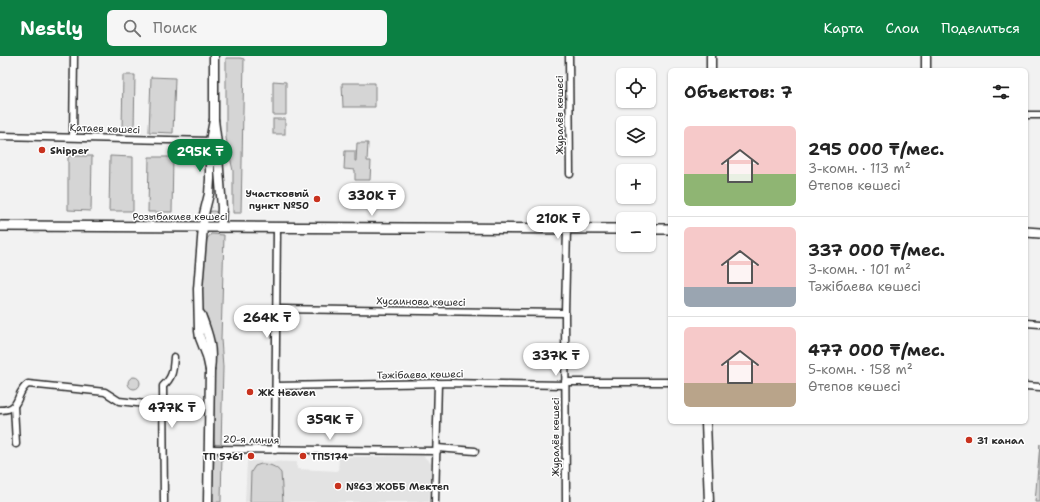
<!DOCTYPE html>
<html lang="ru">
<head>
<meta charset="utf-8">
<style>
	:root { --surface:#fff; --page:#f6f6f6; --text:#222; --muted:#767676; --line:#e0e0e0; --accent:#0b8043 }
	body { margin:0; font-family:"Shantell Sans",sans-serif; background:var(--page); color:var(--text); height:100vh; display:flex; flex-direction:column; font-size:15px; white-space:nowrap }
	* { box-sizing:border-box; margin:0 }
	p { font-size:13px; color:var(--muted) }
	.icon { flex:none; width:22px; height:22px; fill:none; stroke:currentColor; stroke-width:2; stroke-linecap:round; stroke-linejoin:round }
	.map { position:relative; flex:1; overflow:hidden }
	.drawer { position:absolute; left:668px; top:12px; width:360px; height:356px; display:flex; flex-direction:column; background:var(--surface); border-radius:6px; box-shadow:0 1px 3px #0004 }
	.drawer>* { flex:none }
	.tools { position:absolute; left:616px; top:12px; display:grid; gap:8px }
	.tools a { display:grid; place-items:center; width:40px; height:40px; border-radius:6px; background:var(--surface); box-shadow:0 1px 3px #0004; font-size:20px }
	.price { position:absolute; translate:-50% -34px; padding:0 9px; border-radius:14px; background:#fff; color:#222; font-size:13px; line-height:26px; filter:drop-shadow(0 1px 2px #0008) }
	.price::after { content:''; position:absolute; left:50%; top:24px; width:12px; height:9px; margin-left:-6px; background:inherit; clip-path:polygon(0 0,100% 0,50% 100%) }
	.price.selected { background:var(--accent); color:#fff }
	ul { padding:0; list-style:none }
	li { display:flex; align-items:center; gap:12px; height:100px; padding:0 16px }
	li+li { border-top:1px solid var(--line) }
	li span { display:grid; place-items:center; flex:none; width:112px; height:80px; border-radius:6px; color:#555 }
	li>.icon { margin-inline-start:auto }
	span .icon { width:48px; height:48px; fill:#fffc; stroke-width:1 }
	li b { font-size:17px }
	h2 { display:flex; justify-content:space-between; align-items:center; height:48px; padding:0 16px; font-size:17px }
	header { display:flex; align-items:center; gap:24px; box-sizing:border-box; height:56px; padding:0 20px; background:var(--accent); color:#fff }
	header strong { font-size:19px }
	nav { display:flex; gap:22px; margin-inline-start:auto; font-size:14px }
	.search { width:280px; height:36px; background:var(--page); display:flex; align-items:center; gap:10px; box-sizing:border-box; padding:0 14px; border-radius:6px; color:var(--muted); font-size:15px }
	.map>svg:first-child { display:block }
	.built { fill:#e3e3e3 }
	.green { fill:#d5d5d5; stroke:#808080 }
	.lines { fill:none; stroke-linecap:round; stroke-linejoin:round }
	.minor-casing { stroke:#2b2b2b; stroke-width:9 }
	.tertiary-casing { stroke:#2b2b2b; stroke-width:11 }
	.secondary-casing { stroke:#2b2b2b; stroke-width:12 }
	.minor { stroke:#fff; stroke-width:6 }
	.tertiary { stroke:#fff; stroke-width:8 }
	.secondary { stroke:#fff; stroke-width:9 }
	.poi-dot { fill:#c8321e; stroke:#fff; stroke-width:1.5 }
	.labels { text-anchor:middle; stroke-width:3; stroke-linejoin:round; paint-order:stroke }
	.street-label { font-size:10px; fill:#2b2b2b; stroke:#fff }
	.poi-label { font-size:10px; font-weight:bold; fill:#2b2b2b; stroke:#fff; text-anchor:start }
</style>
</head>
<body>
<header>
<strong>Nestly</strong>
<div class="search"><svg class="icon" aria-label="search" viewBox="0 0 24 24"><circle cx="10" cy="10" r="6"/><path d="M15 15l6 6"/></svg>Поиск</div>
<nav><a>Карта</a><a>Слои</a><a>Поделиться</a></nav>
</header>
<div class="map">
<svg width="1040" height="446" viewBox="0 0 1040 446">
	<rect width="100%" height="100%" fill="#f2f2f2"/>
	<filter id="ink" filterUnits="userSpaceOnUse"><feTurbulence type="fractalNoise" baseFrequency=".025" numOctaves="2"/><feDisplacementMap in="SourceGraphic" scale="8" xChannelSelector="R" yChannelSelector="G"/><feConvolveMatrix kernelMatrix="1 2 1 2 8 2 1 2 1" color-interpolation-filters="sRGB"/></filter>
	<g filter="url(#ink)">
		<!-- built -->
		<path class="built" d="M423,400L432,408L429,446H245L247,405L297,406V413L338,415L339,401Z"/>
		<!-- green -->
		<g class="green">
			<path d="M226,2H240L244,3L241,157H233V115L226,82Z"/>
			<path d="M123,19H135L134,73H122Z"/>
			<path d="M151,21L175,22L173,77L149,76Z"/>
			<path d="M273,25L286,26V59H273Z"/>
			<path d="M342,27H375V51H343Z"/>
			<rect x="273" y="63" width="12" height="15"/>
			<path d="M357,87H368L367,105H371L370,124H355V114L344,113L345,95H355V105H356Z"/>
			<path d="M68,100H92L91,155L68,154Z"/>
			<path d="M110,100L133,101V155H109Z"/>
			<path d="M149,101H173L172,156H148Z"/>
			<circle cx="213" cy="160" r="5"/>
			<path d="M211,178L224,179L221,283L223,311L221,389L219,391L215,389L214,383V288L208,263L202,250V218L205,196L207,183Z"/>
			<circle cx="134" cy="327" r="6"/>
			<path d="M1040,388V446H1035Z"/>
			<path d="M222,398L221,446H212L214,403L216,399Z"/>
			<path d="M261,408C269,408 276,410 281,417L283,446H250L251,416L255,410Z"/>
		</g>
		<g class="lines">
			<!-- minor casing -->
			<g class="minor-casing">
				<g id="minor">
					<path d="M569,0L570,118"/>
					<path d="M1026,59H1040"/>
					<path d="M0,80L210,85"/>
					<path d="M73,81L74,0"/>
					<path d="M276,253L565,257"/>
					<path d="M1026,267L1040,268"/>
					<path d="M565,326H670"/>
					<path d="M276,330L447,327L565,329"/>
					<path d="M1026,330L1040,331"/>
					<path d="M14,350L16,388"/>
					<path d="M0,354C23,354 14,337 28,328L105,336L119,345L163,350"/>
					<path d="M437,392L475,395"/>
					<path d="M209,393L437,395"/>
					<path d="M275,394L277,172"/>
					<path d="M164,446L163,330C173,321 173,314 174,301"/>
					<path d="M435,446L438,327"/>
					<path d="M566,446L565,257L567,173"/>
				</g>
			</g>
			<!-- tertiary casing -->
			<g class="tertiary-casing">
				<g id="tertiary">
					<path d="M214,0V64L217,88L222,152L221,171"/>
					<path d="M711,14V0"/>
					<path d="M926,14V0"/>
					<path d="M201,259C209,280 213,292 210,314L208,446"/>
					<path d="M210,314L207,300L200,282L199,275L198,233L204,158L209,138L210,123V85L214,64"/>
					<path d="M706,366L709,446"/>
				</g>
			</g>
			<!-- secondary casing -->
			<g class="secondary-casing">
				<g id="secondary">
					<path d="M0,170L623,173"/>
					<path d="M649,173H670"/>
					<path d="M1026,176L1040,177"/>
				</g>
			</g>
			<!-- minor -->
			<use href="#minor" class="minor"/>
			<!-- tertiary -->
			<use href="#tertiary" class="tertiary"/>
			<!-- secondary -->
			<use href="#secondary" class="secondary"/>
		</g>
	</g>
	<!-- markers -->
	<g class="poi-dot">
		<circle cx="42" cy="94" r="4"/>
		<circle cx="317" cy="143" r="4"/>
		<circle cx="250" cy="336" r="4"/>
		<circle cx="969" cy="384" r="4"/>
		<circle cx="251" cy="400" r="4"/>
		<circle cx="303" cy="400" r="4"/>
		<circle cx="338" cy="430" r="4"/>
	</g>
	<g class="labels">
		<!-- street labels -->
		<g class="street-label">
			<text transform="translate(559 59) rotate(-90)" y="4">Журалёв көшесі</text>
			<text transform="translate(105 72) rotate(2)" y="4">Қатаев көшесі</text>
			<text x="180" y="164">Розыбакиев көшесі</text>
			<text transform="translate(421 245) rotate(1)" y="4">Хусаинова көшесі</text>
			<text transform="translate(420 318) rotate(-1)" y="4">Тәжібаева көшесі</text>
			<text transform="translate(555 381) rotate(-90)" y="4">Журалёв көшесі</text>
			<text transform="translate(251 383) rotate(1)" y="4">20-я линия</text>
		</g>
		<!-- poi labels -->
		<g class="poi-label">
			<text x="50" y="98">Shipper</text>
			<text x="309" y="141" text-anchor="end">Участковый<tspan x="309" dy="12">пункт №50</tspan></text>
			<text x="258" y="340">ЖК Heaven</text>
			<text x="977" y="388">31 канал</text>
			<text x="243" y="404" text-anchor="end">ТП 5761</text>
			<text x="311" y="404">ТП5174</text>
			<text x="346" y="434">№63 ЖОББ Мектеп</text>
		</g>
	</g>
</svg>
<div class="tools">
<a><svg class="icon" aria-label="locate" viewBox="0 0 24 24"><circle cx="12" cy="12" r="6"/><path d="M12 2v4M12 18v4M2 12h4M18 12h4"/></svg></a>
<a><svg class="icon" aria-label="layers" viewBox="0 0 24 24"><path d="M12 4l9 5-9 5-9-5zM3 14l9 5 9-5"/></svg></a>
<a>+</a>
<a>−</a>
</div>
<b class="price selected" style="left:200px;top:117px">295K ₸</b>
<b class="price" style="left:372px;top:161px">330K ₸</b>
<b class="price" style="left:558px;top:184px">210K ₸</b>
<b class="price" style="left:267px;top:283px">264K ₸</b>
<b class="price" style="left:556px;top:321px">337K ₸</b>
<b class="price" style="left:172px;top:373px">477K ₸</b>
<b class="price" style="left:330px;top:385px">359K ₸</b>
<section class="drawer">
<h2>Объектов: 7<svg class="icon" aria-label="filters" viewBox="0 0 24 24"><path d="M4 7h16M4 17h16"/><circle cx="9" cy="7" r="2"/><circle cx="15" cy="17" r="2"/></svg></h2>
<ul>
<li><span style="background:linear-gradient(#f6c9c9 60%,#8fb573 0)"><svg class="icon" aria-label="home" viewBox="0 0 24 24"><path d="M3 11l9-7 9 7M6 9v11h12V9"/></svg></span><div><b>295 000 ₸/мес.</b><p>3-комн. · 113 m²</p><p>Өтепов көшесі</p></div></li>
<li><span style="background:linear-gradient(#f6c9c9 75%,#9aa5b1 0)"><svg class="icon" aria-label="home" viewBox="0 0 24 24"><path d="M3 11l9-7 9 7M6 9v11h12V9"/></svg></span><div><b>337 000 ₸/мес.</b><p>3-комн. · 101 m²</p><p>Тәжібаева көшесі</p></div></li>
<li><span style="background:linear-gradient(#f6c9c9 70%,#b9a48a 0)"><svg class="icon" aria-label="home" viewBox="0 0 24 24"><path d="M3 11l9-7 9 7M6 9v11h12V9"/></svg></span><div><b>477 000 ₸/мес.</b><p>5-комн. · 158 m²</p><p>Өтепов көшесі</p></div></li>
</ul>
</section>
</div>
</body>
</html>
